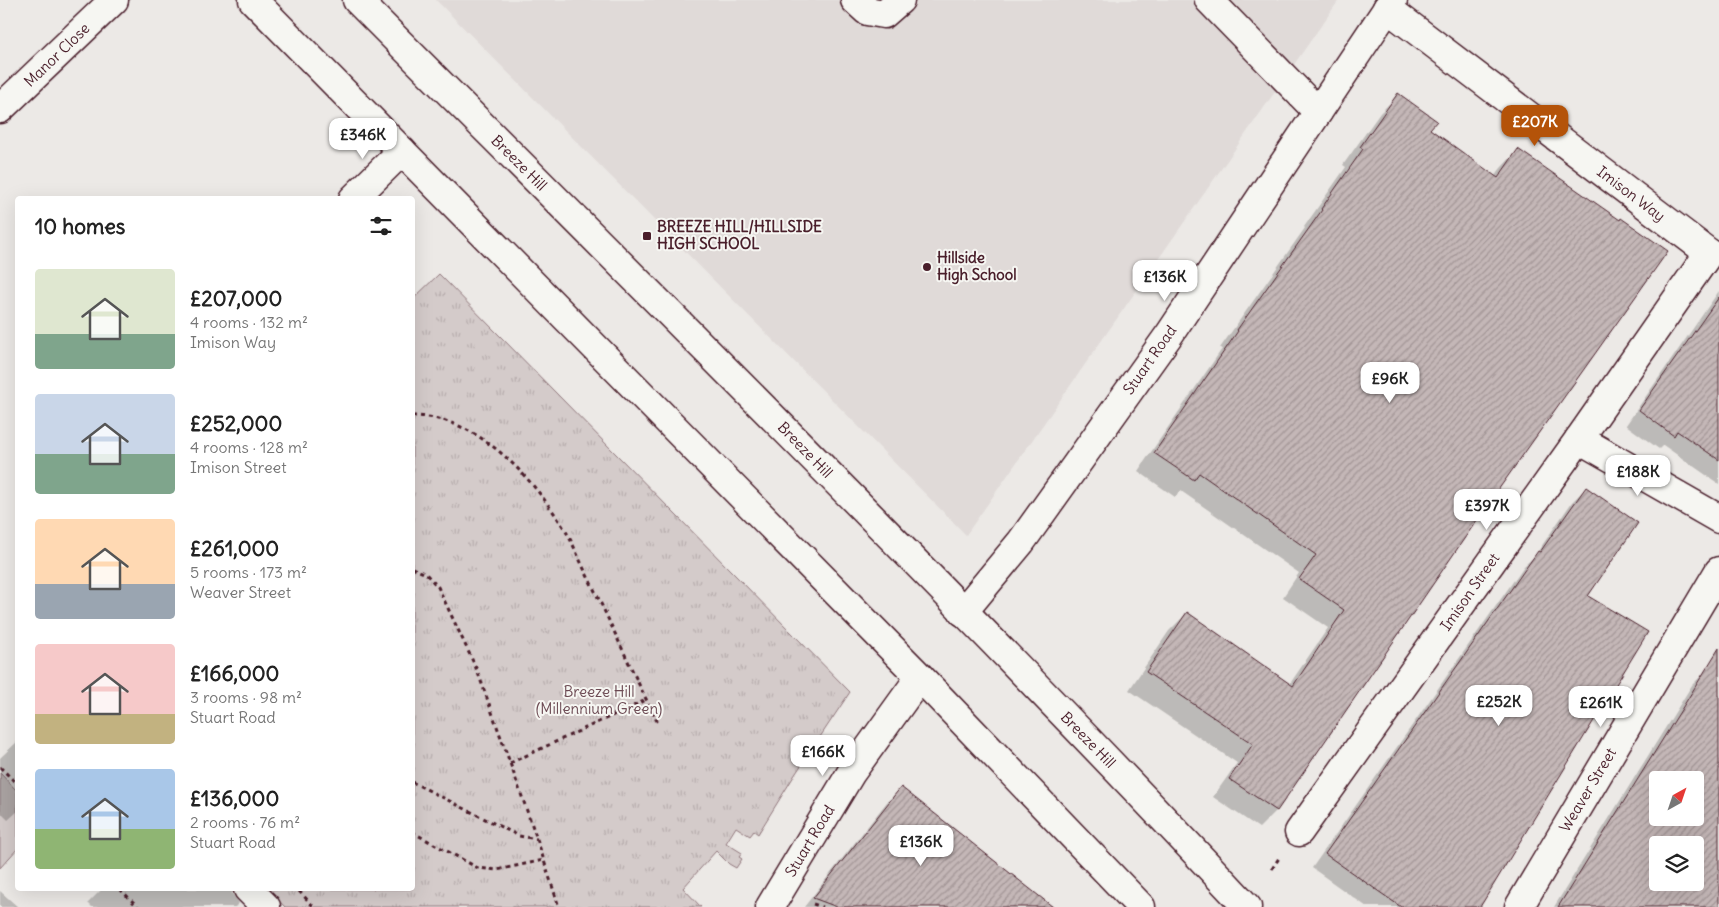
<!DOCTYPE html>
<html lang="en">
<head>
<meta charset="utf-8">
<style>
	:root { --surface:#fff; --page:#f6f6f6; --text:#222; --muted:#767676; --accent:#b45309 }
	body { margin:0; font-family:Delius,sans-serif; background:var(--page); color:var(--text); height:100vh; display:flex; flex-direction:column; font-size:19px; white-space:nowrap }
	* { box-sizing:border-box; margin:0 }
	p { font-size:16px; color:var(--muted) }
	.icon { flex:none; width:28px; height:28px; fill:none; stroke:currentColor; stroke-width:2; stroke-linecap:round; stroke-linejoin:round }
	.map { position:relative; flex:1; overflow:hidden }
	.sheet { position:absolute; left:15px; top:196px; width:400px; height:695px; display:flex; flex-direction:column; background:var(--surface); border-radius:5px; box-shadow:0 5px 20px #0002 }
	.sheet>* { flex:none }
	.needle { width:32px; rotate:40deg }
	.fabs { position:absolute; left:1649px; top:771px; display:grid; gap:10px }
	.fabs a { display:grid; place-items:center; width:55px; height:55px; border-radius:5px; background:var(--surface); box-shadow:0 5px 20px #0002; font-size:25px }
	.price { position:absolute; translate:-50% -42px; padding:0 11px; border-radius:10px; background:#fff; color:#222; font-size:16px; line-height:32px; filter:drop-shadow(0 1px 2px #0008) }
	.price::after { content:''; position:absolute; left:50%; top:30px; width:15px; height:11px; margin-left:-8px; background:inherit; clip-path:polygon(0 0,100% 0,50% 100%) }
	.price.current { background:var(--accent); color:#fff }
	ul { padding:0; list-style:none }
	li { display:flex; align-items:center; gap:15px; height:125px; padding:0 20px }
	li span { display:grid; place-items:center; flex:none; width:140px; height:100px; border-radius:5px; color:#555 }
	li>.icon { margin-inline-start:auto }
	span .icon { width:60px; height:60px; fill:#fffc; stroke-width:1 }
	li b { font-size:21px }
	h2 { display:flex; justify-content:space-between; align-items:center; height:60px; padding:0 20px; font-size:21px }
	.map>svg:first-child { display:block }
	.built { fill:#e0dad8 }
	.grass { fill:url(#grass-tufts); stroke:#8f757a }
	.garden { fill:#d4cbca; stroke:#8f757a }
	.shadow { fill:#0003; fill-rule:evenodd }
	.building { fill:url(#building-hatch); stroke:#4a1f2b; fill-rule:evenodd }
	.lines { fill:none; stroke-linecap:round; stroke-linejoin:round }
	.minor-casing { stroke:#4a1f2b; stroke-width:31 }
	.highway-casing { stroke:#4a1f2b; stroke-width:31 }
	.path { stroke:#4a1f2b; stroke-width:3; stroke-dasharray:4 4; stroke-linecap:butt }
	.minor { stroke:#f6f6f2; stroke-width:28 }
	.highway { stroke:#f6f6f2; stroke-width:28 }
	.poi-dot { fill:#4a1f2b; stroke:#f6f6f2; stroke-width:2 }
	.labels { text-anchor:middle; stroke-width:4; stroke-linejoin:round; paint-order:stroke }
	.street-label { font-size:15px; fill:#4a1f2b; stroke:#f6f6f2 }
	.poi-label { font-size:15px; font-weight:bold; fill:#4a1f2b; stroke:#f6f6f2; text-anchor:start }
	.park-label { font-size:15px; fill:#6c4a53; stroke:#f6f6f2 }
</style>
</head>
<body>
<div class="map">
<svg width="1719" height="907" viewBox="0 0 1719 907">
	<defs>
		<pattern id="grass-tufts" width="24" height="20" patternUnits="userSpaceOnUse" patternTransform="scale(1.25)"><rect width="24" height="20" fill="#d4cbca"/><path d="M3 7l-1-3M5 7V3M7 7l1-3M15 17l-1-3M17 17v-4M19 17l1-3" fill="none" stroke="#b8aeae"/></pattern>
		<pattern id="building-hatch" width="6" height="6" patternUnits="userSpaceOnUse" patternTransform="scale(1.25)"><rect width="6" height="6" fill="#c4b7b7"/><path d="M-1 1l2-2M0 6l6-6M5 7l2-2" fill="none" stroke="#a19495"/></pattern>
	</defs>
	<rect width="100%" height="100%" fill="#ece9e6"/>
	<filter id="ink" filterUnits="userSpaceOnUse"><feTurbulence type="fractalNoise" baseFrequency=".02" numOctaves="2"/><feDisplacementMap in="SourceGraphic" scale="10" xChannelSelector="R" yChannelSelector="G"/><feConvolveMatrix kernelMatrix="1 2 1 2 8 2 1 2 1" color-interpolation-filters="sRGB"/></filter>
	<g filter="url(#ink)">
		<!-- built -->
		<path class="built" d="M436,0H1339L966,535Z"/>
		<!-- grass -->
		<path class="grass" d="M439,274L850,692L794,776L758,834L754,831L750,836L736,827L726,843L742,853L739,857L742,859L736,868L729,864L716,851L683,888L701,907H285L268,889H412V300Z"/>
		<!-- garden -->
		<path class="garden" d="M0,773L17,791L18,848L0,868Z"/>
		<!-- shadow -->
		<g class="shadow">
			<path d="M1398,95L1429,130L1494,177L1501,168L1518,150L1485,507L1276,811L1259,828L1213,797L1237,763L1129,690L1169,631L1187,613L1289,685L1328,628L1283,597L1299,573L1181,491L1175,497L1138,471L1222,349L1220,348L1305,228L1304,227L1346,167L1343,165L1380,113Z"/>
			<path d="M1719,291V484L1663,445L1659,449L1626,425Z"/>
			<path d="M1586,488V596L1479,907H1367L1312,868L1524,566L1534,557L1572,502Z"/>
			<path d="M1706,671L1719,679V907H1554L1692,685ZM1658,780H1695V818H1658ZM1658,845H1695V882H1658Z"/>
			<path d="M18,741V811L8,820L0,812V758Z"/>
			<path d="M901,788L1051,907H804L887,802Z"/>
			<path d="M102,889H232V894L239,903L235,907H92L88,903Z"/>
			<path d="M0,891L18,907H0Z"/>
		</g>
		<!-- building -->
		<g class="building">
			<path d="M1398,93L1437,121L1430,129L1498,178L1518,149L1620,220L1621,218L1668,251L1486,507L1277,811L1229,779L1253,744L1146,672L1187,612L1293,686L1344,610L1299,579L1316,555L1199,473L1194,480L1154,453L1238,331L1237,330L1322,210L1321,209L1363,149L1360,147Z"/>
			<path d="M1719,297V460L1677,431L1674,436L1639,410Z"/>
			<path d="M1586,487L1638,523L1588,596L1648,632L1480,907H1401L1325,854L1538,551L1540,552Z"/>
			<path d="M1719,648V907H1558L1681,710ZM1658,780H1695V818H1658ZM1658,845H1695V882H1658Z"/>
			<path d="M901,787L1053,907H837L813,898Z"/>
		</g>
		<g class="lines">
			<!-- minor casing -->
			<g class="minor-casing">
				<g id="minor">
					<path d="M855,0L867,11L884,14L900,0"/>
					<path d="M1209,0L1318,112"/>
					<path d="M1387,8L1709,253"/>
					<path d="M0,109L114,0"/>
					<path d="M353,199L402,151"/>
					<path d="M1579,439L1719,519"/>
					<path d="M963,612L1021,542L1169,335L1393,0"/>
					<path d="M1299,832L1579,439L1709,253"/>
					<path d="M248,889L266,907"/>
					<path d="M770,907L851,773L920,677"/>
					<path d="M1519,907L1719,571"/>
				</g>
			</g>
			<!-- highway casing -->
			<g class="highway-casing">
				<g id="highway">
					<path d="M253,0L920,677L1141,907"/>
					<path d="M357,0C656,300 957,598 1247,907"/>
				</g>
			</g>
			<!-- path -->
			<g class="path">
				<path d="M412,416C476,415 530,475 562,525C572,540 578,557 586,573C611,623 633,674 658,723"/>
				<path d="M412,568L426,574L438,587L477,670L537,839L559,907"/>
				<path d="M510,763L646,700"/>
				<path d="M0,767L18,785"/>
				<path d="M412,782L519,836L537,839"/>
				<path d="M412,832L478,868L497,870L544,860"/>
				<path d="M1272,869L1279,858"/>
				<path d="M120,889L138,907"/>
				<path d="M299,891L314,907"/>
				<path d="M813,904L822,907"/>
			</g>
			<!-- minor -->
			<use href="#minor" class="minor"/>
			<!-- highway -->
			<use href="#highway" class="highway"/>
		</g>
	</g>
	<!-- markers -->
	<g class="poi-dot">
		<rect x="642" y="231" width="10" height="10" rx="2.5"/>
		<circle cx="927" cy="267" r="5"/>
	</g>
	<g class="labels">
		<!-- street labels -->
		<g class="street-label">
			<text transform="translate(57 55) rotate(-44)" y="5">Manor Close</text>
			<text transform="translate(519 163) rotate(45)" y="5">Breeze Hill</text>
			<text transform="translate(1631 194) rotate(37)" y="5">Imison Way</text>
			<text transform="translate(1150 360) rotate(-55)" y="5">Stuart Road</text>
			<text transform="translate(805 450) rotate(46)" y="5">Breeze Hill</text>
			<text transform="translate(1470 592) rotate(-55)" y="5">Imison Street</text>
			<text transform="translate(1088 740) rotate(46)" y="5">Breeze Hill</text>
			<text transform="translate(1588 790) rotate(-59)" y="5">Weaver Street</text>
			<text transform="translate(810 841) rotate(-59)" y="5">Stuart Road</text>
		</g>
		<!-- poi labels -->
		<g class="poi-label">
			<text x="657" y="232">BREEZE HILL/HILLSIDE<tspan x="657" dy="17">HIGH SCHOOL</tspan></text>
			<text x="937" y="263">Hillside<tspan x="937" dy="17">High School</tspan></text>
		</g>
		<!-- park labels -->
		<g class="park-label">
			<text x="599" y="697">Breeze Hill<tspan x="599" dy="17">(Millennium Green)</tspan></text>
		</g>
	</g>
</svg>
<div class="fabs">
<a><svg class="needle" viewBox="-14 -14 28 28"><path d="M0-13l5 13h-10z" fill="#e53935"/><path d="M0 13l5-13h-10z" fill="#767676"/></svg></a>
<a><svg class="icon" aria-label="layers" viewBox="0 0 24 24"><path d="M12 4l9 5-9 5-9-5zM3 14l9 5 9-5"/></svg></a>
</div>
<b class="price current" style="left:1535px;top:147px">£207K</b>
<b class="price" style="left:363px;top:160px">£346K</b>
<b class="price" style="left:1165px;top:302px">£136K</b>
<b class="price" style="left:1390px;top:404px">£96K</b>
<b class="price" style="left:1638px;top:497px">£188K</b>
<b class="price" style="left:1487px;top:531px">£397K</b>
<b class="price" style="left:1499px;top:727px">£252K</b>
<b class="price" style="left:1601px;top:728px">£261K</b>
<b class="price" style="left:823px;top:777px">£166K</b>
<b class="price" style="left:921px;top:867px">£136K</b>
<section class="sheet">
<h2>10 homes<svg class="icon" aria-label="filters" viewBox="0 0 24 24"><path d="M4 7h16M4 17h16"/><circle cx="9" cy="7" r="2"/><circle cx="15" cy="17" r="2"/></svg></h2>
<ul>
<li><span style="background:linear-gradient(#dfe7d0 65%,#7fa58c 0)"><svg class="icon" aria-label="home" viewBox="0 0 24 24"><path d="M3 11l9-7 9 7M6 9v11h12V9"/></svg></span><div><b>£207,000</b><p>4 rooms · 132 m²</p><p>Imison Way</p></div></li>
<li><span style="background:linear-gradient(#c9d6e8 60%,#7fa58c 0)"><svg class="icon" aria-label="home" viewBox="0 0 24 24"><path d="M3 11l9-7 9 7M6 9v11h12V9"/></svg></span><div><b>£252,000</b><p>4 rooms · 128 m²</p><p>Imison Street</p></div></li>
<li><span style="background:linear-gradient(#ffd9b3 65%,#9aa5b1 0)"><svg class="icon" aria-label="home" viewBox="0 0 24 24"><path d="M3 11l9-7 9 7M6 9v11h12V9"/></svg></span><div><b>£261,000</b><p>5 rooms · 173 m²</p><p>Weaver Street</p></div></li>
<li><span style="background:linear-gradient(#f6c9c9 70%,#c2b280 0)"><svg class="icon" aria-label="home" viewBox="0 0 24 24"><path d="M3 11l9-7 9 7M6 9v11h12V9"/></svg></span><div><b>£166,000</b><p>3 rooms · 98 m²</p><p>Stuart Road</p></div></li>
<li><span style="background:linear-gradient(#a9c7e8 60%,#8fb573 0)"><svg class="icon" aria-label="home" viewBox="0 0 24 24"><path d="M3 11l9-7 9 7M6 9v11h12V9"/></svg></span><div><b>£136,000</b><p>2 rooms · 76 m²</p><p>Stuart Road</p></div></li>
</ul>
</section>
</div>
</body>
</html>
